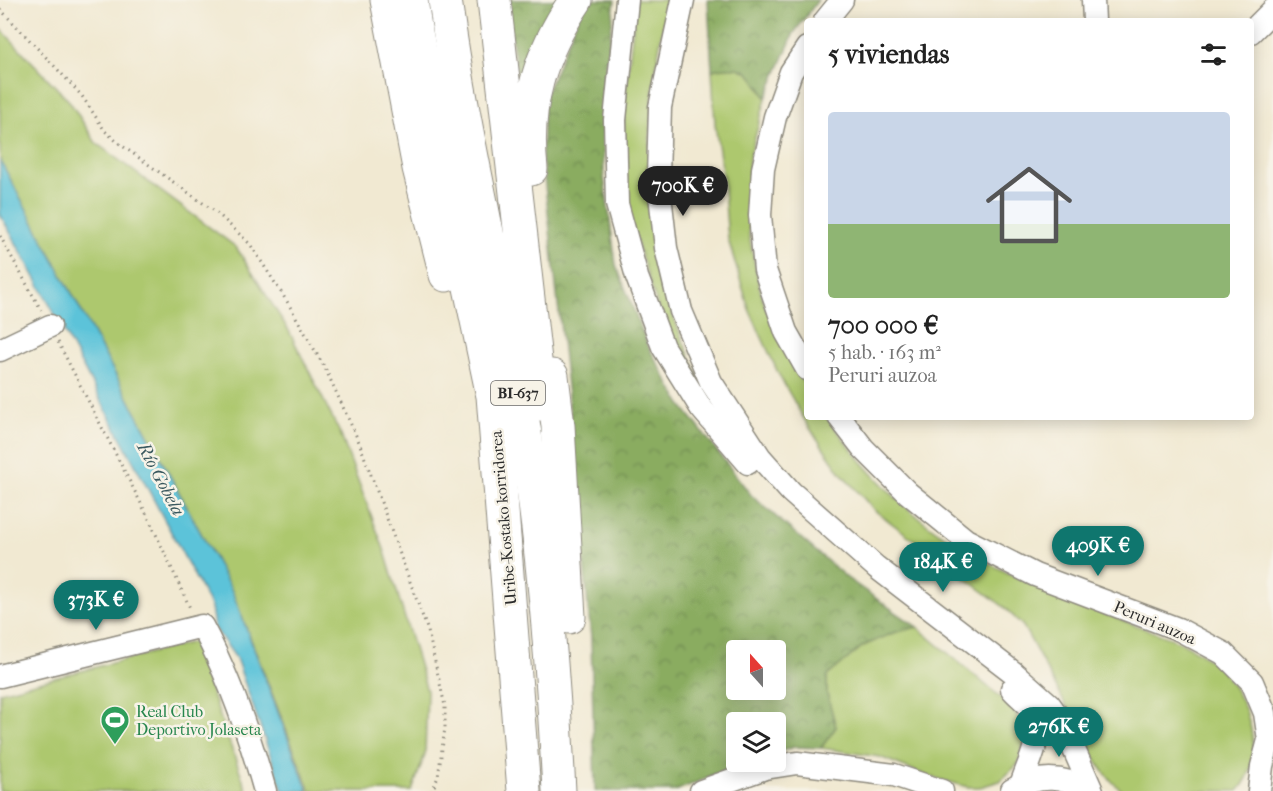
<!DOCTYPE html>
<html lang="es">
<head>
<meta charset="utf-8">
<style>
	:root { --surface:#fff; --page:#f2f2f2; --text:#222; --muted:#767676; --line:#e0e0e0; --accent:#0f766e }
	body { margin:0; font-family:"IM FELL French Canon",serif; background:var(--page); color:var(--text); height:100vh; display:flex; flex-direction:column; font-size:22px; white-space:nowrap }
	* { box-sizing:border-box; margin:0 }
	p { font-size:20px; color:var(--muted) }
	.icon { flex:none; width:33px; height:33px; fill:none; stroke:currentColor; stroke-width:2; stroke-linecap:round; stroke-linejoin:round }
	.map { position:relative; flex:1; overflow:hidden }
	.details { position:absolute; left:804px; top:18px; width:450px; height:402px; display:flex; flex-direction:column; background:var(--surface); border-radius:6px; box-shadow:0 3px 15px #0003 }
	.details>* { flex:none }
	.needle { width:39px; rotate:339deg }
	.buttons { position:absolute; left:726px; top:640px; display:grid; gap:12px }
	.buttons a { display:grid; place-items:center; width:60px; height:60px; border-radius:6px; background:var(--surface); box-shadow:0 3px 15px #0003; font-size:30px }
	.price { position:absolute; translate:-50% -51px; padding:0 14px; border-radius:21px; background:var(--accent); color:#fff; font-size:20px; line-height:39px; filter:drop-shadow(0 2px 3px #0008) }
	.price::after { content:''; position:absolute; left:50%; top:36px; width:18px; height:14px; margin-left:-9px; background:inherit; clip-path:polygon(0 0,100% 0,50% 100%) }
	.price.current { background:#222; color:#fff }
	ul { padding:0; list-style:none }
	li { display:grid; align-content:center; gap:12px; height:318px; padding:0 24px }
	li+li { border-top:2px solid var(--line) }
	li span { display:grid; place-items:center; height:186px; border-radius:6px; color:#555 }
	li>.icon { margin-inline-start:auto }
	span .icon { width:108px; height:108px; fill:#fffc; stroke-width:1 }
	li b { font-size:26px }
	h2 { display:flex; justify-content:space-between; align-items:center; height:72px; padding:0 24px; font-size:26px }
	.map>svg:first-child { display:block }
	.grass { fill:#adc86e; stroke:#6c7a4c; stroke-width:1.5 }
	.forest { fill:url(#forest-crowns); stroke:#5a6c46; stroke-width:1.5; fill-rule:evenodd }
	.water { fill:#5cc3d9; stroke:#447782; stroke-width:1.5 }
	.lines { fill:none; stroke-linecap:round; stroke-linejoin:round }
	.minor-casing { stroke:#8e8a7e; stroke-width:25 }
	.highway-casing { stroke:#8e8a7e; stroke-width:35 }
	.path { stroke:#8e8a7e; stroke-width:3; stroke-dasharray:1.5 4.5; stroke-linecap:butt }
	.minor { stroke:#fff; stroke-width:22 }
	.highway { stroke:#fff; stroke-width:33 }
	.labels { text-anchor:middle; stroke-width:5; stroke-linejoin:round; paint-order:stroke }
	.shield { fill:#f7f3e8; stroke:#686764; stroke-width:1.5 }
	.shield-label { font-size:15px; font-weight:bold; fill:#2b2b2b }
	.street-label { font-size:16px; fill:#2b2b2b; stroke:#f7f3e8 }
	.leisure-label { font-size:16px; fill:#27864d; stroke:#f7f3e8; text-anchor:start }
	.water-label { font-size:18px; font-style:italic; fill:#3a595f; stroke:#f7f3e8 }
</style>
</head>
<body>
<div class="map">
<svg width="1273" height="791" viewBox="0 0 1273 791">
	<defs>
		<pattern id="forest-crowns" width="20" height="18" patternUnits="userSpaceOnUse" patternTransform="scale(1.5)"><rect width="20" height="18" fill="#8aac61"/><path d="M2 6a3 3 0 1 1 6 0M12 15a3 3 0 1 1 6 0" fill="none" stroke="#718c50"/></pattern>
	</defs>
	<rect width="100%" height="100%" fill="#f7f3e8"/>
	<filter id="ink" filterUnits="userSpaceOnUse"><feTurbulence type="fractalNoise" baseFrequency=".0167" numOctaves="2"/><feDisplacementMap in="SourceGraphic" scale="12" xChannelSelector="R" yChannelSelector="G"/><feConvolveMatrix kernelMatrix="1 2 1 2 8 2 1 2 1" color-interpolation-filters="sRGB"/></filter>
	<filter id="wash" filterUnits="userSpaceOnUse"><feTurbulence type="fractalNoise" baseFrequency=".008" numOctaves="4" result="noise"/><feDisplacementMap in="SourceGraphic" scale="24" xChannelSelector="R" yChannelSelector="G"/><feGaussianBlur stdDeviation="1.35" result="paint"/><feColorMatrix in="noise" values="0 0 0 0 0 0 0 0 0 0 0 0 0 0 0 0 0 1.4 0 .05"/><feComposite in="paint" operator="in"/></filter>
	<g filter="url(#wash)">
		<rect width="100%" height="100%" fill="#f1e9d2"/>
		<!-- grass -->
		<g class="grass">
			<path d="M636,0H669C646,98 640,201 668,299C677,331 693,363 705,393L668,339L625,205L624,109Z"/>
			<path d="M0,28L70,102L96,143L236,247L288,329L340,433L385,552L427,691L425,754L412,791H310L232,591L0,160Z"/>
			<path d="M734,66L751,74L766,98L749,159V236L762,298L784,350L807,387V417H826C848,445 869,472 895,497C976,573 1081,604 1183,643C1195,650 1207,656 1217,666C1246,694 1270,757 1238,791H1123C1109,781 1100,767 1091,752L1023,626L1004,607L874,510L841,473L807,424L779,375L749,309L728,239L723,178L715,124L712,70Z"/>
			<path d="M917,627L1006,702L1015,713L1023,724L1024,743L1018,764L1000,781L980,787H968L928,776L880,757L821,748L836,727L827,694V676L863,646L893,633Z"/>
			<path d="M193,642L247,791H0V692Z"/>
		</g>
		<!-- forest -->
		<g class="forest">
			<path d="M506,0H563L529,55L518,81Z"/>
			<path d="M590,0H615L602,98L604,177L616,265L648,346L680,403L751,495L847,578L917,627L893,633L863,646L827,676V694L836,727L821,748L794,747L776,753V723H736V762H748L675,791H595L591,638L569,404L542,158L544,98L580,13ZM736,651H776V690H736Z"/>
			<path d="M708,0H818L794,33L766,98C749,70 747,63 712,70Z"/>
		</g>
		<!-- water -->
		<path class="water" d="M0,160L232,591L308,791H283L236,658L214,627L211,607L37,281L0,214Z"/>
	</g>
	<g filter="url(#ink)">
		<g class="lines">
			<!-- minor casing -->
			<g class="minor-casing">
				<g id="minor">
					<path d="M627,0L615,120L617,204L637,277L663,347L701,408L748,463"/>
					<path d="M683,0L660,107L658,177L666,248L681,311L711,382L760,457L791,492L876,567L1014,673L1049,704L1062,722L1092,791"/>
					<path d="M1093,0L1094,21"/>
					<path d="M825,21L842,0"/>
					<path d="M1251,32L1273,10"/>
					<path d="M807,48L791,72L775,117L763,169L760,215L765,270L786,332L807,369"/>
					<path d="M0,350L50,326"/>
					<path d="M839,417L863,448L908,493L966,540L1035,575L1178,629L1223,653L1252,682L1265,713L1269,740L1262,766L1259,791"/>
					<path d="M0,676L202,626C230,678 249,734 265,791"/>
					<path d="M1012,689C1018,696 1028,703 1032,710C1046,733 1028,763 1021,785"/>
					<path d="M1012,790C1039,774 1064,776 1091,791"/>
					<path d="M701,791L765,768L797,763L894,775L942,791"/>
				</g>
			</g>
			<!-- highway casing -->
			<g class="highway-casing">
				<g id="highway">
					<path d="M387,0L419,168L446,275"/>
					<path d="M411,0L415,28L493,396L524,791"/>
					<path d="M445,0C465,146 502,288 525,434C544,552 553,671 559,791"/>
					<path d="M494,0L540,404"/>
					<path d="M531,169C524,104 540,53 576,0"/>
					<path d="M552,376L558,426L569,617"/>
				</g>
			</g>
			<!-- path -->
			<g class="path">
				<path d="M0,9L60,72L82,96L105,131L121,145L217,213L250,244L288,303L326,370L359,442L428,631L445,706V728L438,777L432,791"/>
				<path d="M0,236L41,310"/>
				<path d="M58,342L149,519L190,608"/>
			</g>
			<!-- minor -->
			<use href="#minor" class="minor"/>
			<!-- highway -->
			<use href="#highway" class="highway"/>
		</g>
	</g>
	<!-- icons -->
	<defs>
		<g id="stadium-pin" transform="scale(1.5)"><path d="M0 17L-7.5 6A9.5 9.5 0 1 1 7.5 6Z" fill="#2e9e5b" stroke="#f7f3e8"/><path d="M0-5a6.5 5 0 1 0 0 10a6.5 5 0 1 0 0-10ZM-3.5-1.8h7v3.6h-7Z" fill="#fff"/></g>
	</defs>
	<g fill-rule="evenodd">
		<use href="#stadium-pin" x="115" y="720"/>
	</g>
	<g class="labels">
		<!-- shield labels -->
		<rect class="shield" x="491" y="381" width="54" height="24" rx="4.5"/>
		<g class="shield-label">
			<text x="518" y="398">BI-637</text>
		</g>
		<!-- street labels -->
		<g class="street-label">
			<text transform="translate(503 518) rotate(-95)" y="6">Uribe-Kostako korridorea</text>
			<text transform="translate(1155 622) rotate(23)" y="6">Peruri auzoa</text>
		</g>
		<!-- leisure labels -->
		<g class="leisure-label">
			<text x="136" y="717">Real Club<tspan x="136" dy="18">Deportivo Jolaseta</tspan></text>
		</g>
		<!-- water labels -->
		<g class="water-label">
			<text transform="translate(161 479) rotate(62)" y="6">Río Gobela</text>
		</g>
	</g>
</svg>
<div class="buttons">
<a><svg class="needle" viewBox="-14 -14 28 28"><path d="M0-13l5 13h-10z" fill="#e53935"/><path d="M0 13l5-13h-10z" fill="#767676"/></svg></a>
<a><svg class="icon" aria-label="layers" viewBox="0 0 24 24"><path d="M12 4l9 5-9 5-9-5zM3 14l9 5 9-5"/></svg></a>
</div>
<b class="price current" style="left:683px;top:217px">700K €</b>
<b class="price" style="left:1098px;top:577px">409K €</b>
<b class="price" style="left:943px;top:593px">184K €</b>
<b class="price" style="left:96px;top:631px">373K €</b>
<b class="price" style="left:1059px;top:758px">276K €</b>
<section class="details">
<h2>5 viviendas<svg class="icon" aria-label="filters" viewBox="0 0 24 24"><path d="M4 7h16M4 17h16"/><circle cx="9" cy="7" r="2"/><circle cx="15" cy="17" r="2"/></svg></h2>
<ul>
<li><span style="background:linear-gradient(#c9d6e8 60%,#8fb573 0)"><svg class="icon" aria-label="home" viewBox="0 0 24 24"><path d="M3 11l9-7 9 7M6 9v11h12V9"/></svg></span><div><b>700 000 €</b><p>5 hab. · 163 m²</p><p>Peruri auzoa</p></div></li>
</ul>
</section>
</div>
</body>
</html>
